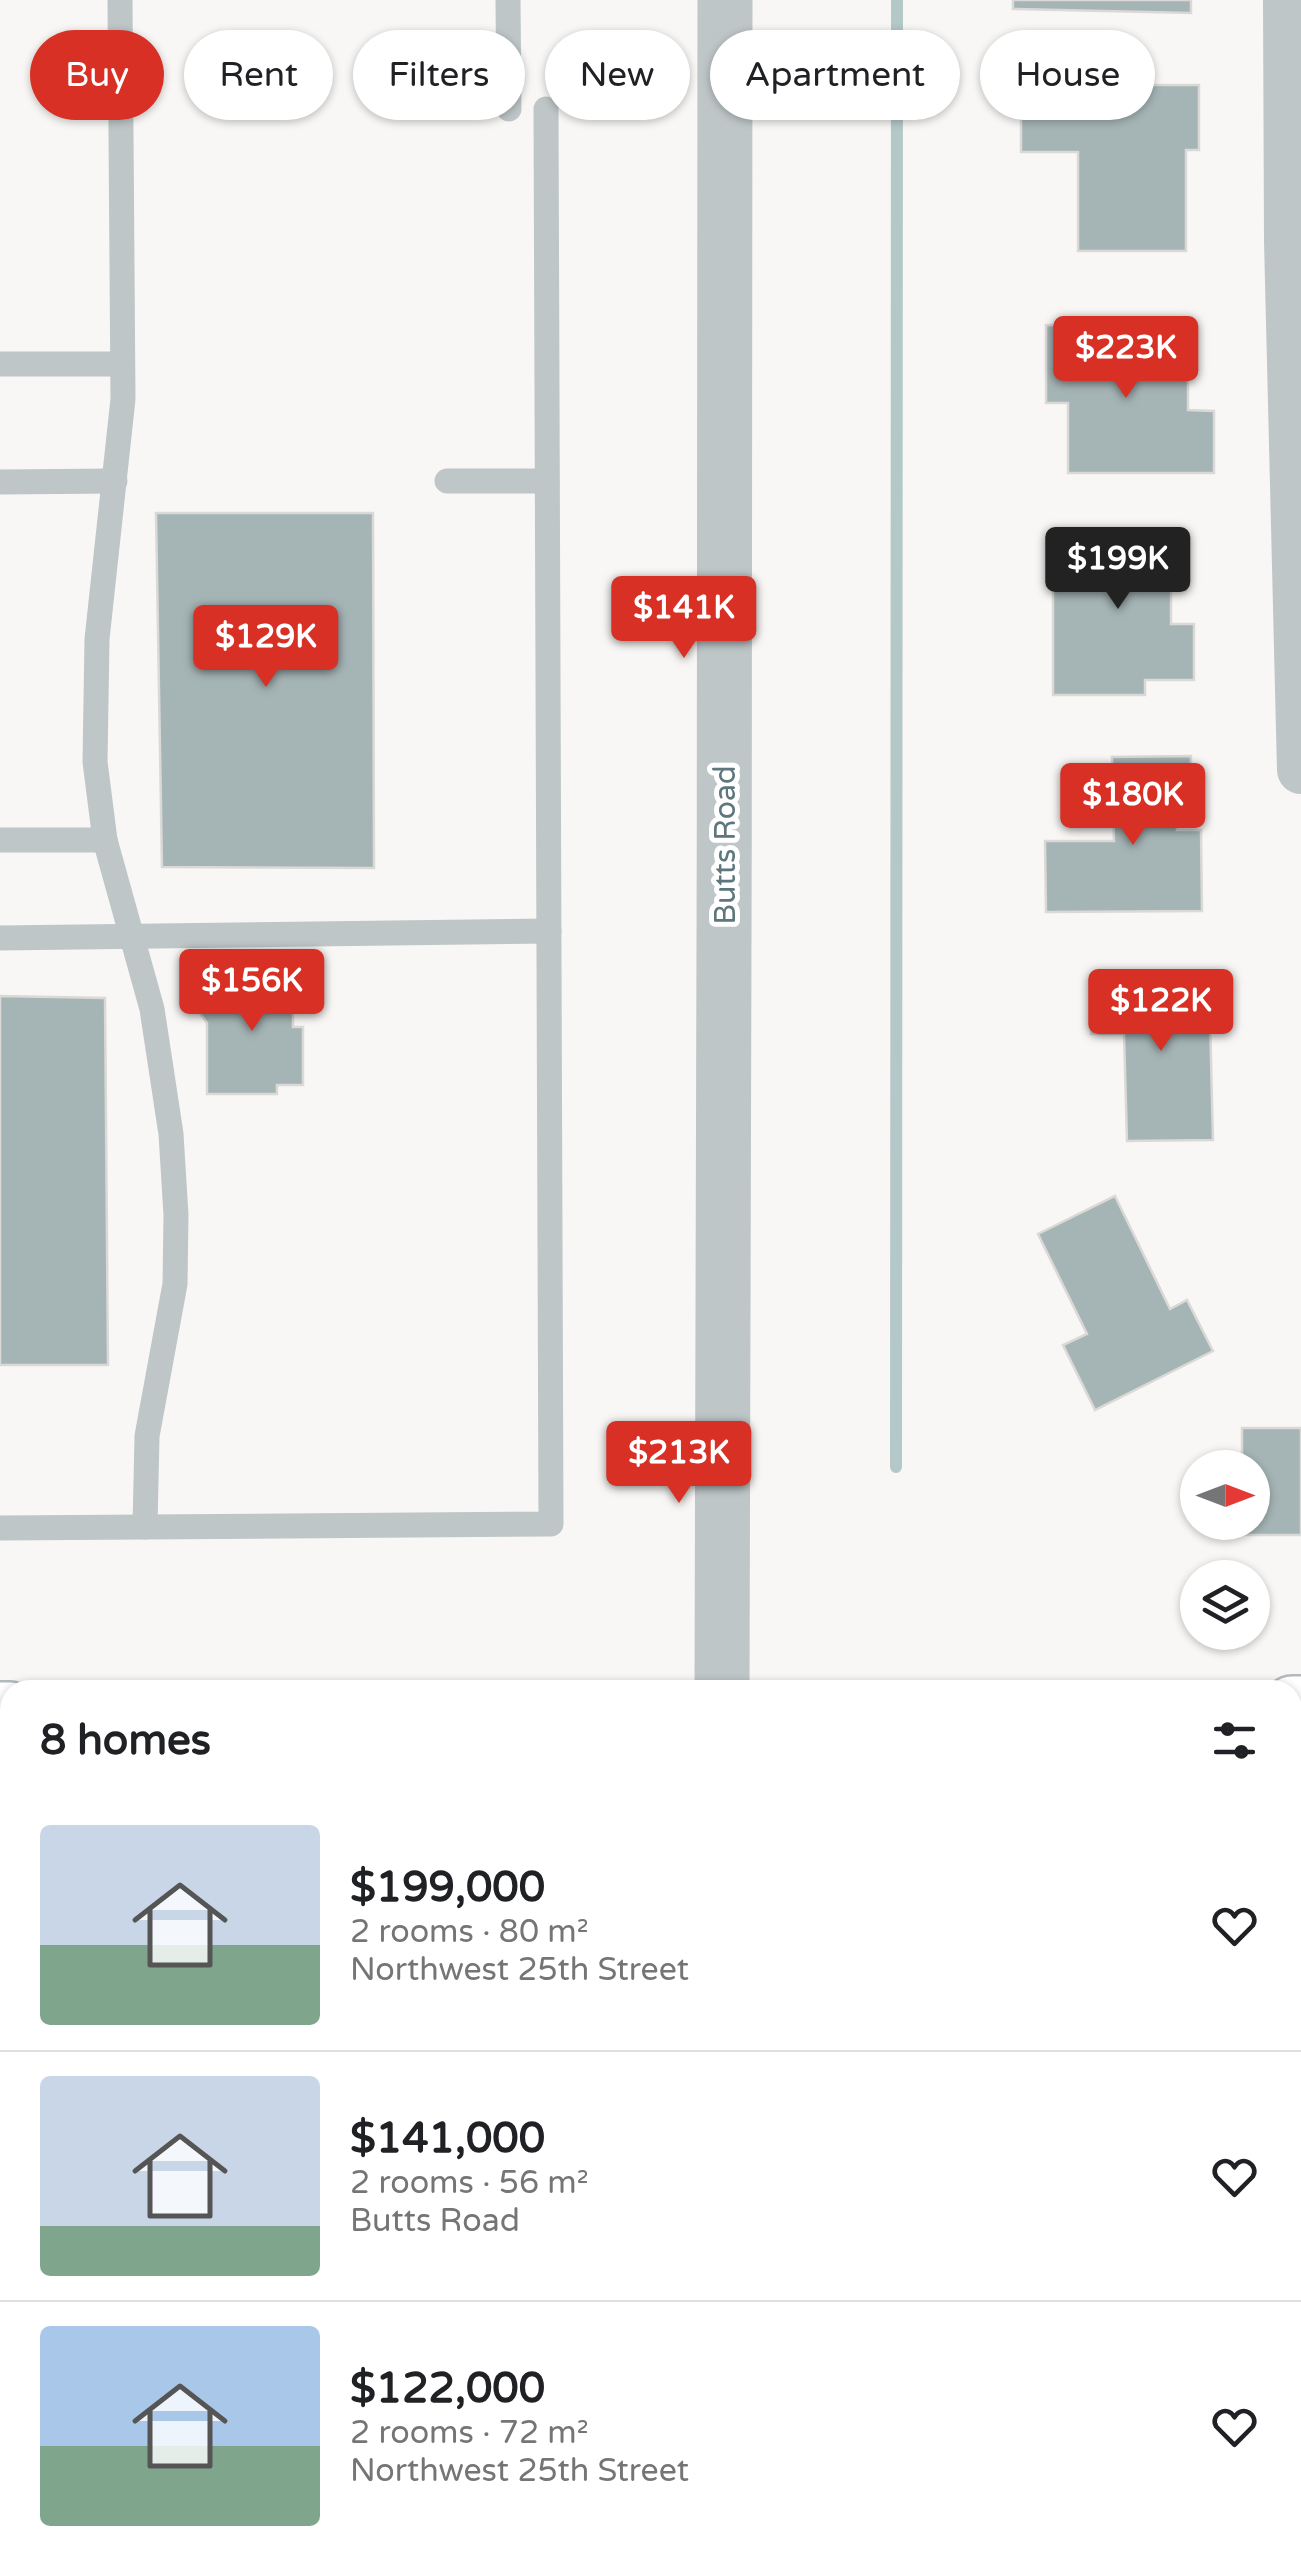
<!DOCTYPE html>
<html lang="en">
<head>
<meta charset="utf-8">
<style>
	:root { --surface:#fff; --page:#f6f6f6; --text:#202124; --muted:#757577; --line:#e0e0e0; --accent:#d93025 }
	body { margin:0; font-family:"Varela Round",sans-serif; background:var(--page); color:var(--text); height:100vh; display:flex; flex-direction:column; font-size:38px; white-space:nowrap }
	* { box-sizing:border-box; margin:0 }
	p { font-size:32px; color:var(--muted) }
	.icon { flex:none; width:55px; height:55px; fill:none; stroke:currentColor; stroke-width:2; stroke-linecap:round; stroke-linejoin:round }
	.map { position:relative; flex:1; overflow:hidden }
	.drawer { position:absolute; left:0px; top:1680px; width:1302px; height:892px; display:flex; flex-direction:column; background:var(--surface); border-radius:30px 30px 0 0; box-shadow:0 2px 8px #0004 }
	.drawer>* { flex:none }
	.hud { position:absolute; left:30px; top:30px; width:1242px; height:90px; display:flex; gap:20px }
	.needle { width:65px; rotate:90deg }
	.tools { position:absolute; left:1180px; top:1450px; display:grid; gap:20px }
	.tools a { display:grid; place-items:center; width:90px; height:90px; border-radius:50%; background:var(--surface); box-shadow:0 2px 8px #0004; font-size:50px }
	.price { position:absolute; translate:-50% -85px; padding:0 22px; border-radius:10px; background:var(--accent); color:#fff; font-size:32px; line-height:65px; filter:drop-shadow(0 2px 5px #0008) }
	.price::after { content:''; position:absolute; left:50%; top:60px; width:30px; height:22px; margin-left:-15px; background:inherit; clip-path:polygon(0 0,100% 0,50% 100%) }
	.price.selected { background:#222; color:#fff }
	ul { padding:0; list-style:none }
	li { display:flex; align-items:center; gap:30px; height:250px; padding:0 40px }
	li+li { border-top:2px solid var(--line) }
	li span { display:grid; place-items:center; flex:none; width:280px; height:200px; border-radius:10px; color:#555 }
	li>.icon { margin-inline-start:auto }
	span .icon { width:120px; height:120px; fill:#fffc; stroke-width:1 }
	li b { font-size:42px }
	h2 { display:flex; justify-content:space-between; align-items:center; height:120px; padding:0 40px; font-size:42px }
	.pill { padding:0 35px; border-radius:45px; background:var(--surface); box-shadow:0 2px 8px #0004; font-size:35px; line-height:90px }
	.pill.selected { background:var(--accent); color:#fff }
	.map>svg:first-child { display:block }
	.green { fill:#daddd4 }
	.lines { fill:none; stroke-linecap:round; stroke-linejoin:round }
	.stream { stroke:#b4c8c8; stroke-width:12 }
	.building { fill:#a5b4b5; stroke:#dad9d7; stroke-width:2.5 }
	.secondary-casing { stroke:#b0babc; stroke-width:60 }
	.service { stroke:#bec6c7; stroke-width:25 }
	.minor { stroke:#bec6c7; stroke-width:48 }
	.tertiary { stroke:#bec6c7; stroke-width:55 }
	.secondary { stroke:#fff; stroke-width:55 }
	.rail { stroke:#9daaac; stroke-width:8; stroke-dasharray:15 8; stroke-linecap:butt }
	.labels { text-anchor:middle; stroke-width:10; stroke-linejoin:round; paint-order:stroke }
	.street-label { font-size:30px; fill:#5d777c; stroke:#fff }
</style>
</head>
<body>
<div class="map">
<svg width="1301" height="2572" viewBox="0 0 1301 2572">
	<rect width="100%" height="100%" fill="#f8f7f5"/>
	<!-- green -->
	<path class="green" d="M0,2218L10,2221V2562H998L1018,2572H0Z"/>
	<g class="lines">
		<!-- stream -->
		<path class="stream" d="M896,1467L897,0"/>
	</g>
	<!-- building -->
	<g class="building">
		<path d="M1013,0H1191V13L1013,9Z"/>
		<path d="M1021,85H1199V150H1186V251H1078V152H1021Z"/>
		<path d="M1046,325H1172V371H1188V410L1214,411V473H1068V403H1046Z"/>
		<path d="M156,513H373L374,868L162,867Z"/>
		<path d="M1053,532H1186V590H1171V624H1194V680H1145V695H1053Z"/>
		<path d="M1191,756V798H1177V830H1201L1202,911L1046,912L1045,841H1114L1112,757Z"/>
		<path d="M222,972H293V1027H303V1085H277V1094H207V1023L196,1008L208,997Z"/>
		<path d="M1209,979L1213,1140L1127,1141L1124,1034H1091L1090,982Z"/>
		<path d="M0,996L105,998L108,1365H0Z"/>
		<path d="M1115,1196L1170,1309L1187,1300L1213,1351L1095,1410L1063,1345L1087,1334L1038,1234Z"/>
		<path d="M1242,1428H1301V1535H1242V1522H1252V1468H1242Z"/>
		<rect x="1292" y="2014" width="9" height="364"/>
	</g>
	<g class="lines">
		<!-- secondary casing -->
		<g class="secondary-casing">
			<g id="secondary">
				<path d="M1292,1704H1301"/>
				<path d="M0,1710H10"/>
				<path d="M1292,1809H1301"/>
				<path d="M0,1819H10"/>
			</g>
		</g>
		<!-- service -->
		<g class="service">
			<path d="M120,0L123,399L97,639L95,762L105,840L152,1009L171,1134L176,1215L175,1284L147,1436L145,1527"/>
			<path d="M508,0L509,109"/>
			<path d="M0,364H122"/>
			<path d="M447,481H547"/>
			<path d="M0,482L115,481"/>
			<path d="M0,840H105"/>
			<path d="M0,938L549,931"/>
			<path d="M0,1528L551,1524L546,109"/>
			<path d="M1292,1979H1301"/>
			<path d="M1292,2430L1301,2434"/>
		</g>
		<!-- minor -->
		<path class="minor" d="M1287,0L1288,241L1301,770"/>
		<!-- tertiary -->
		<path class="tertiary" d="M722,1690C722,1127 727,563 725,0"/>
		<!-- secondary -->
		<use href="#secondary" class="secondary"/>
		<!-- rail -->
		<g class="rail">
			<path d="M0,2131L10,2133"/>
			<path d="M0,2163L10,2166"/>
			<path d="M1140,2562L1160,2572"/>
			<path d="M1213,2562L1232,2572"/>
		</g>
	</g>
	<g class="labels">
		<!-- street labels -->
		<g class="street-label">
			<text transform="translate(725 845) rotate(-90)" y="10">Butts Road</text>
		</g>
	</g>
</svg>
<div class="tools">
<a><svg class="needle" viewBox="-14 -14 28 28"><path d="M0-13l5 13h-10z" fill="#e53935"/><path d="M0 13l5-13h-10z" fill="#757577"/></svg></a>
<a><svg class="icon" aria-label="layers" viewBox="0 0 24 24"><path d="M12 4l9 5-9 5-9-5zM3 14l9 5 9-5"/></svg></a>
</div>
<b class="price" style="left:1126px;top:401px">$223K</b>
<b class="price selected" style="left:1118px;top:612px">$199K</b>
<b class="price" style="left:684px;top:661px">$141K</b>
<b class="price" style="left:266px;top:690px">$129K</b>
<b class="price" style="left:1133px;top:848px">$180K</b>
<b class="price" style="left:252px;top:1034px">$156K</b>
<b class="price" style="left:1161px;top:1054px">$122K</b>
<b class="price" style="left:679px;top:1506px">$213K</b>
<div class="hud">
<a class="pill selected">Buy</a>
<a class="pill">Rent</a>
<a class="pill">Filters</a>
<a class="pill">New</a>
<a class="pill">Apartment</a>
<a class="pill">House</a>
</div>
<section class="drawer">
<h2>8 homes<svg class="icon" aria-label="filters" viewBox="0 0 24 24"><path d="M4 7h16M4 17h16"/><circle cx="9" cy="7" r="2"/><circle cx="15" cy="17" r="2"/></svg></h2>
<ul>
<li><span style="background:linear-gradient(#c9d6e8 60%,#7fa58c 0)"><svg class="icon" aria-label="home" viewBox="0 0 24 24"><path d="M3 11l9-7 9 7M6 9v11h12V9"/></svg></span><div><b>$199,000</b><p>2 rooms · 80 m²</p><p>Northwest 25th Street</p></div><svg class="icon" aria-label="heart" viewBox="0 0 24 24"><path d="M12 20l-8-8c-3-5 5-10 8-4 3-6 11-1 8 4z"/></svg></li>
<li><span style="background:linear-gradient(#c9d6e8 75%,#7fa58c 0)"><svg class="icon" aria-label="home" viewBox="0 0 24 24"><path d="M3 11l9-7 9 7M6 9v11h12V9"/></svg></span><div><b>$141,000</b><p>2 rooms · 56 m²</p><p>Butts Road</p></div><svg class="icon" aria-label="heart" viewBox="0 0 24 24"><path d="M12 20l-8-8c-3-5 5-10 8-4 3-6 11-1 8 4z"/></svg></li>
<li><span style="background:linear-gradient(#a9c7e8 60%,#7fa58c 0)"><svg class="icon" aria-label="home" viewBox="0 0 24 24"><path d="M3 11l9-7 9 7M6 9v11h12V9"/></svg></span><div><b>$122,000</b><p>2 rooms · 72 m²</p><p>Northwest 25th Street</p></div><svg class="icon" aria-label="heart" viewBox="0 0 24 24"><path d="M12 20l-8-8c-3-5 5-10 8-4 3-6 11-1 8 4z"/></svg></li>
</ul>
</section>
</div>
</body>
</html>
